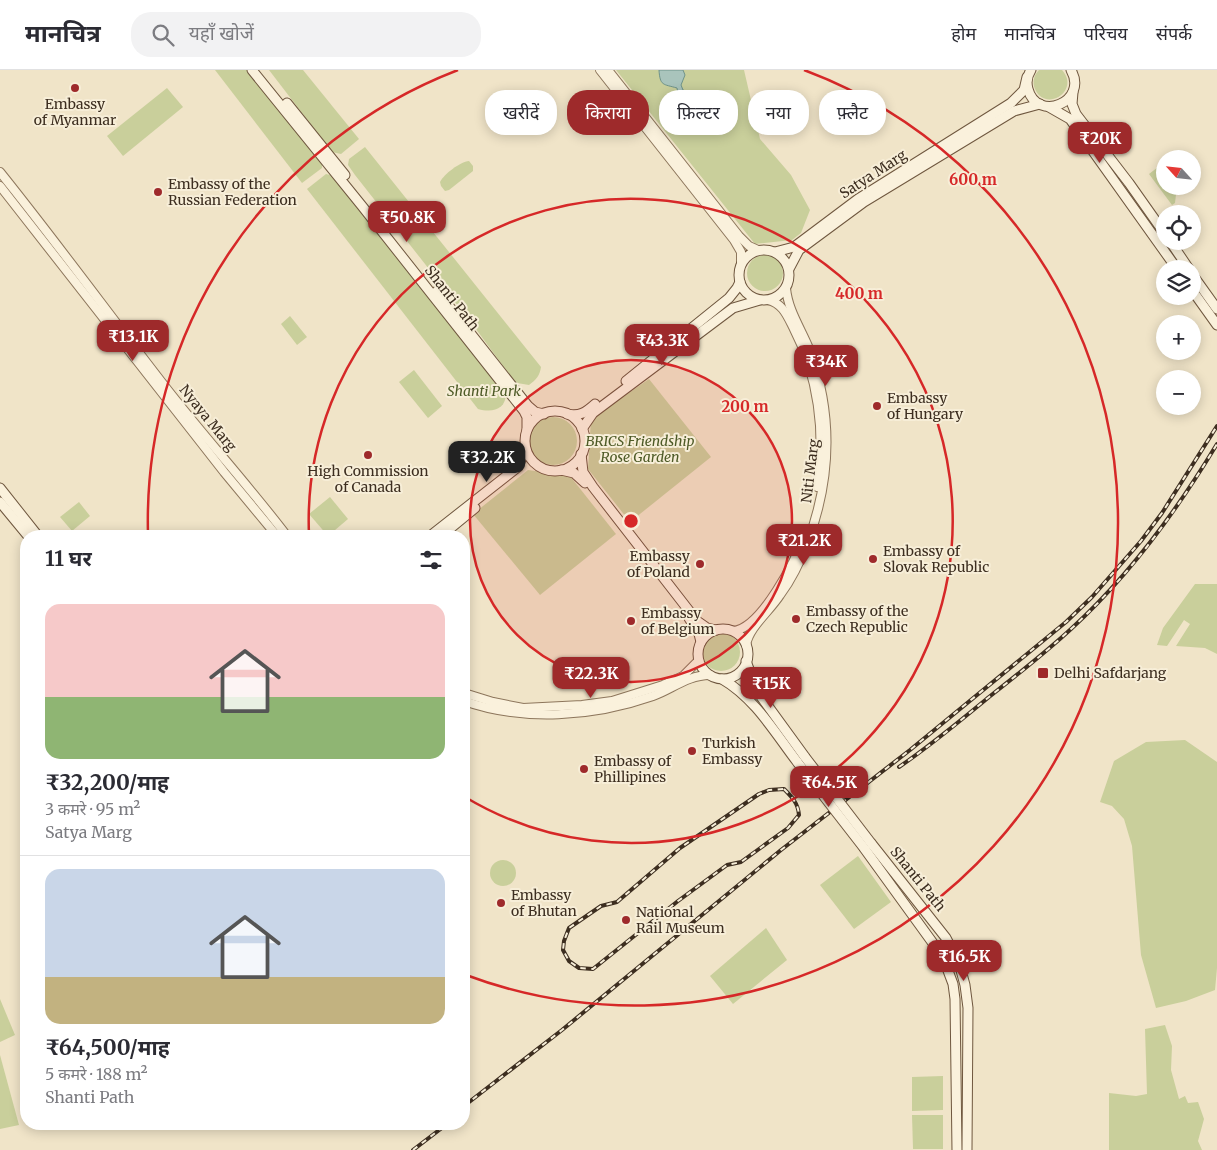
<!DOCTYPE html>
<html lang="hi">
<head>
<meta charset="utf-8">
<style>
	:root { --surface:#fff; --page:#f2f2f3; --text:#2b2b33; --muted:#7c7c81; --line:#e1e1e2; --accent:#9e2a2b }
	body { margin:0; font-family:Merriweather,"Noto Sans Devanagari",serif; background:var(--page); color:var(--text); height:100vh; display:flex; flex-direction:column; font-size:19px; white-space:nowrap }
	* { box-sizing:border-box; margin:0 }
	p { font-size:16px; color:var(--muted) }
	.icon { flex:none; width:28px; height:28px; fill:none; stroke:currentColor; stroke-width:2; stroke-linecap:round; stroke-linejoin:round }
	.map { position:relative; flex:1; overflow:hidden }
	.panel { position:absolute; left:20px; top:460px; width:450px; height:600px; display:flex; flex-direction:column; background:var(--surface); border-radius:20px; box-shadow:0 2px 12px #0003 }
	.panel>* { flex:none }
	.banner { position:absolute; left:485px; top:20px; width:475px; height:45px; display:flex; gap:10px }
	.needle { width:32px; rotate:297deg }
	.buttons { position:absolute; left:1156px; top:80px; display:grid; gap:10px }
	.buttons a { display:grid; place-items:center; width:45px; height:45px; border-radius:50%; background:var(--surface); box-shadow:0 2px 12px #0003; font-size:25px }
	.price { position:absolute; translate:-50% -42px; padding:0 11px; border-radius:10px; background:var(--accent); color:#fff; font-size:16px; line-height:32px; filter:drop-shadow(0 1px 2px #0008) }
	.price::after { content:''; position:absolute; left:50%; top:30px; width:15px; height:11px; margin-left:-8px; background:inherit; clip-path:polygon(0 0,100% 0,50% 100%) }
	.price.selected { background:#222; color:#fff }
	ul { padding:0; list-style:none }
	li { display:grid; align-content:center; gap:10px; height:265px; padding:0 25px }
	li+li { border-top:1px solid var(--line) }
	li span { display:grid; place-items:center; height:155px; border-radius:15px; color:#555 }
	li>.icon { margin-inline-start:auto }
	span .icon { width:90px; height:90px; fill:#fffc; stroke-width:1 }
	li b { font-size:21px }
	h2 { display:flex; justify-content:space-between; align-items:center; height:60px; padding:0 25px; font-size:21px }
	.tag { padding:0 18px; border-radius:20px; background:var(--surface); box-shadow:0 2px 12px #0003; font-size:18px; line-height:45px }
	.tag.selected { background:var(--accent); color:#fff }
	header { display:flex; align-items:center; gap:30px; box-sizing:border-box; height:70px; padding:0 25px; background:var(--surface); border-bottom:1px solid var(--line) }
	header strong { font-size:24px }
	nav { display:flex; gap:28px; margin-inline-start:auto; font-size:18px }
	.search { width:350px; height:45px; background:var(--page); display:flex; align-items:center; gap:12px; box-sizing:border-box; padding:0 18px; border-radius:20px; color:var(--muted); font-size:19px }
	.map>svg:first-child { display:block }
	.green { fill:#c9cf9b }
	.water { fill:#a9c4bc; stroke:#6f938a }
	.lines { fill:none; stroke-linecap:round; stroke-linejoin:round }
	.tertiary-casing { stroke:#8d765c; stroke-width:10 }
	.secondary-casing { stroke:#6f573f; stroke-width:11 }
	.tertiary { stroke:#faf1dc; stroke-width:8 }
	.secondary { stroke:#faf1dc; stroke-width:9 }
	.rail-casing { stroke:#3d2e20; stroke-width:4 }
	.rail { stroke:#f7eed8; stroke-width:2; stroke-dasharray:5.5; stroke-linecap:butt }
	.secondary-bridge-casing { stroke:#6f573f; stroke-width:11; stroke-linecap:butt }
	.secondary-bridge { stroke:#faf1dc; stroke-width:9 }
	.ring { fill:none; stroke:#d62828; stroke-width:2.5 }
	.poi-dot { fill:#9e2a2b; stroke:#f7eed8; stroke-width:2 }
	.labels { text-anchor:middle; stroke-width:4; stroke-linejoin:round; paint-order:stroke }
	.poi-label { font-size:14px; fill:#3d2e20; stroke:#f7eed8; text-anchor:start }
	.street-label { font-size:14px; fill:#3d2e20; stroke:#f7eed8 }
	.park-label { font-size:14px; font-style:italic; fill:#4d5a26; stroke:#f7eed8 }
	.centre { fill:#d62828; stroke:#f7eed8; stroke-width:2.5 }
	.ring-label { font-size:15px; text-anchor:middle; font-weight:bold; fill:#d62828; stroke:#f7eed8; stroke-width:4; stroke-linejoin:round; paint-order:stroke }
</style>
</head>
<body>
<header>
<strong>मानचित्र</strong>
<div class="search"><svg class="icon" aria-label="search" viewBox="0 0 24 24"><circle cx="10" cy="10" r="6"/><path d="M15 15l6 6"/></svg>यहाँ खोजें</div>
<nav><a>होम</a><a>मानचित्र</a><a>परिचय</a><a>संपर्क</a></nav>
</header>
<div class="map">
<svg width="1217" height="1080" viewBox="0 0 1217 1080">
	<rect width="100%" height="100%" fill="#f0e4c8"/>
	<!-- green -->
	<g class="green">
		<path d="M215,0H249L322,91V98L302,113Z"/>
		<path d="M269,0H303L359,69L341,84L332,82Z"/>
		<path d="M616,0H744L760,69L791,105L810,140L801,163L792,170L755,174Z"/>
		<path d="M1039,0H1062C1081,21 1045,43 1035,19C1032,12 1034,5 1039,0Z"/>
		<path d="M167,18L183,37L123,86L107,66Z"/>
		<path d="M365,77L541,297C540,305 536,310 529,315L517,313L514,311L473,255L355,105L348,95L349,89Z"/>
		<path d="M469,91L473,96V101L449,120L445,121L441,116L440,112C444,104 460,92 469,91Z"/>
		<path d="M1162,94L1165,98V116H1177L1175,133L1172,135L1149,104Z"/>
		<path d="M326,104L334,106L506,323C506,340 492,343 478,339L307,119Z"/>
		<circle cx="765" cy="203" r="18"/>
		<path d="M290,246L307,267L297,275L281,254Z"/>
		<path d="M414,300L442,336L428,348L399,312Z"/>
		<path d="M649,309L711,387L630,452L588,399L591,349Z"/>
		<circle cx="553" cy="371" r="24"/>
		<path d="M528,400L570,406L616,464L540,525L473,444Z"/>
		<path d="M330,427L348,449L328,466L309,444Z"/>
		<path d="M79,432L90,446L72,461L60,447Z"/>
		<path d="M1195,514H1217V584L1205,578L1176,576L1190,554L1184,550L1167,576L1157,575L1163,558Z"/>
		<circle cx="721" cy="582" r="19"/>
		<path d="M1185,670L1217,692V898L1215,920L1186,931L1156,938L1141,885L1132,776L1124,749L1112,736L1100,732L1114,691L1146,672Z"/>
		<path d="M858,786L891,832L854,859L820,815Z"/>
		<circle cx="503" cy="803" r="13"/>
		<path d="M766,858L787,890L733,934L710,906Z"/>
		<path d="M0,929L15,965L0,972Z"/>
		<path d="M1165,955L1172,976L1171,1000L1179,1029L1185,1026L1188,1033L1198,1032L1204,1049L1198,1071L1202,1080H1109V1023L1136,1026L1147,1024L1145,959Z"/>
		<path d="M0,985L19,1055L0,1059Z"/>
		<path d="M943,1006V1040L912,1041V1007Z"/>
		<path d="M912,1045H943V1079H913Z"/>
	</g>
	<!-- water -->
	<path class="water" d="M659,0H683L685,5L681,15L683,20L689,23L691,27L684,32L679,29L677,18C663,14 660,16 659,0Z"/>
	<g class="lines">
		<!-- tertiary casing -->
		<g class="tertiary-casing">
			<g id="tertiary">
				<path d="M600,0L734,170L741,182V193"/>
				<path d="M608,0L739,166L749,176L758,180"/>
				<path d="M0,102C57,173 111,247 167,319C206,369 249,416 287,466"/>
				<path d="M0,116L224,402L277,466"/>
				<path d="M768,230C782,233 787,245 793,257C818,305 826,363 817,417"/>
				<path d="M734,561C762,557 796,490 805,464"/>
				<path d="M746,575C749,557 770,541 780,525C792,509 801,490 808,471C831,409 833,344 810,281C802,260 788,241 786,218"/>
				<path d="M464,623L493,632L523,638L582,635L612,631L663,615L683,606L699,590"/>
				<path d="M464,631C524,652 593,647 653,626C672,619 688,605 710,605"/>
			</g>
		</g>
		<!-- secondary casing -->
		<g class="secondary-casing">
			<g id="secondary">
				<path d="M252,0L362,136L524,341L527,347V360"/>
				<path d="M1031,0C1027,6 1026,12 1028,19C1037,53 1089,32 1071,0"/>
				<path d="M1073,22L1072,34L1076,44L1129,113L1165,164"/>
				<path d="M287,33L345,105"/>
				<path d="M1049,37L1070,49L1177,199"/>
				<path d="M1170,171L1189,199"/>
				<circle cx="764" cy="205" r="25"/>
				<path d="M775,182L794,177L858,129L1011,33L1024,20L1027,7"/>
				<path d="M789,199L799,180L864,132L1014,41L1040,34"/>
				<path d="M1192,204L1217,239"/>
				<path d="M1192,220L1217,255"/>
				<path d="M437,221L528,336L535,342L544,344"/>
				<path d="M626,311L729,228L737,218L740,212"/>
				<circle cx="555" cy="371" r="30"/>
				<path d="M567,344C580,347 586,342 595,334"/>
				<path d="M582,359L593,343L733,238L760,230"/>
				<path d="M581,384L583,402L593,417L697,551L707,558L716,560"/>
				<path d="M561,400L574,403L585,413"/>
				<path d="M0,418L38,466"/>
				<path d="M0,432L28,466"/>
				<path d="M430,466L518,397L525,378"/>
				<path d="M441,466L475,438"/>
				<path d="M689,548L699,564L701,572"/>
				<circle cx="723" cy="584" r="25"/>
				<path d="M746,591L757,621L805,687"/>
				<path d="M722,609C755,628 775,663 798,693"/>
				<path d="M871,773L946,868L959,893L965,915L968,938L967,1080"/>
				<path d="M864,778L935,876L944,890L953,914L955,929L957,1080"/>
			</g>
		</g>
		<!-- tertiary -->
		<use href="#tertiary" class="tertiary"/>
		<!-- secondary -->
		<use href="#secondary" class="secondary"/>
		<!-- rail casing -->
		<g class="rail-casing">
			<g id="rail">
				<path d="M899,697C930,676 960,651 989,627C1017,605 1045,583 1071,559C1130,505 1176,442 1217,374"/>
				<path d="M784,719C792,727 798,733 799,745L788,758L741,792L727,795L678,831L593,899L579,898L569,891L563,880L564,871L569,858L601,836L617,832L680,778L759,724L769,720Z"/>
				<path d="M464,1036L562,960L781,780L910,680L1066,552L1092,527L1141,471L1162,443L1217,356"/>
				<path d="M413,1080L447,1054"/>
			</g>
		</g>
		<!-- rail -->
		<use href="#rail" class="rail"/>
		<!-- secondary-bridge casing -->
		<g class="secondary-bridge-casing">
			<g id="secondary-bridge">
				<path d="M805,687L871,773"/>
				<path d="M798,693L864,778"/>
			</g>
		</g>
		<!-- secondary-bridge -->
		<use href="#secondary-bridge" class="secondary-bridge"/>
	</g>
	<!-- distance rings -->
	<circle cx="631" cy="451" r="161" fill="#d62828" fill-opacity=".12"/>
	<g class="ring">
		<circle cx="631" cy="451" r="161"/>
		<path d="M309 465A322 322 0 1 1 465 727"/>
		<path d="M148 464A483 483 0 0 1 458 0M804 0A483 483 0 0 1 466 905"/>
	</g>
	<!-- markers -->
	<g class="poi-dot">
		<circle cx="75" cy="18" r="5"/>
		<circle cx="158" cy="122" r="5"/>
		<circle cx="877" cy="336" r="5"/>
		<circle cx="368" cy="385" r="5"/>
		<circle cx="873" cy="489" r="5"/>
		<circle cx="700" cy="494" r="5"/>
		<circle cx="796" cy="549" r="5"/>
		<circle cx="631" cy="551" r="5"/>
		<rect x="1037" y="597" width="12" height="12" rx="2.5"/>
		<circle cx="692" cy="681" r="5"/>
		<circle cx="584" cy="699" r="5"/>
		<circle cx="501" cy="833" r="5"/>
		<circle cx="626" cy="850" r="5"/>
	</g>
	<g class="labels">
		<!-- poi labels -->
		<g class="poi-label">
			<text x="75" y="39" text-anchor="middle">Embassy<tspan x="75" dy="16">of Myanmar</tspan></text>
			<text x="168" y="119">Embassy of the<tspan x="168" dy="16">Russian Federation</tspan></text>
			<text x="887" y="333">Embassy<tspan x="887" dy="16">of Hungary</tspan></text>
			<text x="368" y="406" text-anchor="middle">High Commission<tspan x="368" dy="16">of Canada</tspan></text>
			<text x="883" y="486">Embassy of<tspan x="883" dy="16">Slovak Republic</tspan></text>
			<text x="690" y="491" text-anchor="end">Embassy<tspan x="690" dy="16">of Poland</tspan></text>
			<text x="806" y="546">Embassy of the<tspan x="806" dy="16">Czech Republic</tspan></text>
			<text x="641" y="548">Embassy<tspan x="641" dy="16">of Belgium</tspan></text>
			<text x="1054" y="608">Delhi Safdarjang</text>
			<text x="702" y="678">Turkish<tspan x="702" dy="16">Embassy</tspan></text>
			<text x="594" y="696">Embassy of<tspan x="594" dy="16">Phillipines</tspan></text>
			<text x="511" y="830">Embassy<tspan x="511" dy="16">of Bhutan</tspan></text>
			<text x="636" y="847">National<tspan x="636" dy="16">Rail Museum</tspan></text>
		</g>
		<!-- street labels -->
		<g class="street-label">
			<text transform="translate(873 104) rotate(-33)" y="5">Satya Marg</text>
			<text transform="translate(452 228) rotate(52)" y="5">Shanti Path</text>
			<text transform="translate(208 348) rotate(51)" y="5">Nyaya Marg</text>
			<text transform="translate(810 401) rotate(-83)" y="5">Niti Marg</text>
			<text transform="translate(918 809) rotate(51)" y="5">Shanti Path</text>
		</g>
		<!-- park labels -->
		<g class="park-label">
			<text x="484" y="326">Shanti Park</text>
			<text x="640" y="376">BRICS Friendship<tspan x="640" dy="16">Rose Garden</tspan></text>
		</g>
	</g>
	<circle cx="631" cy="451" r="8" class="centre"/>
	<g class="ring-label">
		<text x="973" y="115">600 m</text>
		<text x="859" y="229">400 m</text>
		<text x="745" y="342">200 m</text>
	</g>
</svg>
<div class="buttons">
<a><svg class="needle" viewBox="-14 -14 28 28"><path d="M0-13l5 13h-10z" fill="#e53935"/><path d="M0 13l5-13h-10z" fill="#7c7c81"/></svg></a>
<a><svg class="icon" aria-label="locate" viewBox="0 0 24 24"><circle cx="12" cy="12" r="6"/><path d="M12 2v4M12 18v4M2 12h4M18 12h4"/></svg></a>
<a><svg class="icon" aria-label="layers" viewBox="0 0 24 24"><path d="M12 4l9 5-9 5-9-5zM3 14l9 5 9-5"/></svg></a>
<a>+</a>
<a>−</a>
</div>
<b class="price" style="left:1100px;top:94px">₹20K</b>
<b class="price" style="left:407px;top:173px">₹50.8K</b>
<b class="price" style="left:133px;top:292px">₹13.1K</b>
<b class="price" style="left:662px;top:296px">₹43.3K</b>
<b class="price" style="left:826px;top:317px">₹34K</b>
<b class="price selected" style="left:487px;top:413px">₹32.2K</b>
<b class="price" style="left:804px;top:496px">₹21.2K</b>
<b class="price" style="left:591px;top:629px">₹22.3K</b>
<b class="price" style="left:771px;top:639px">₹15K</b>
<b class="price" style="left:829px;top:738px">₹64.5K</b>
<b class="price" style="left:964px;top:912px">₹16.5K</b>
<div class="banner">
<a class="tag">खरीदें</a>
<a class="tag selected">किराया</a>
<a class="tag">फ़िल्टर</a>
<a class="tag">नया</a>
<a class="tag">फ़्लैट</a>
</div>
<section class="panel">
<h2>11 घर<svg class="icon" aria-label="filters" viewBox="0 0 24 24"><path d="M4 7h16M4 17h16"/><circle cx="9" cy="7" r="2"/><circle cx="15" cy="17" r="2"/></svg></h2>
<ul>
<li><span style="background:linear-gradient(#f6c9c9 60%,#8fb573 0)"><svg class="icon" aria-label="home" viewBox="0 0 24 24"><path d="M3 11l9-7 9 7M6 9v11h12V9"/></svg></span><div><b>₹32,200/माह</b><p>3 कमरे · 95 m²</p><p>Satya Marg</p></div></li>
<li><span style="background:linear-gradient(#c9d6e8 70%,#c2b280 0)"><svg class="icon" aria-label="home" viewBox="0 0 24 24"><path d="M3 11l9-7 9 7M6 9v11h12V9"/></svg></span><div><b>₹64,500/माह</b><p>5 कमरे · 188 m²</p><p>Shanti Path</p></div></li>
</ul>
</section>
</div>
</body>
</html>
